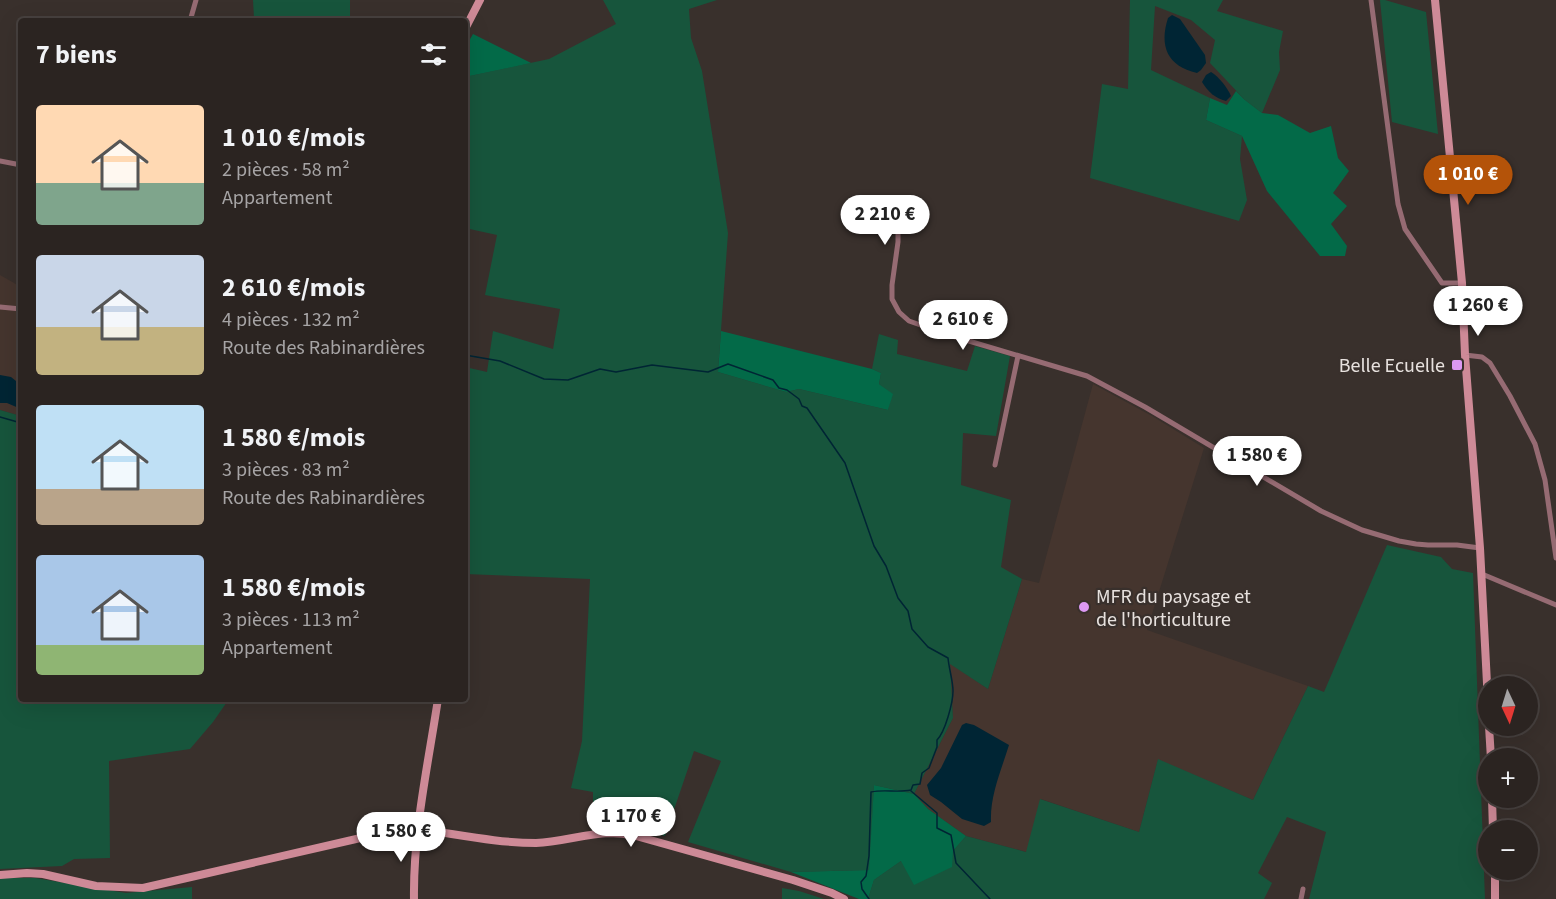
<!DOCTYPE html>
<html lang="fr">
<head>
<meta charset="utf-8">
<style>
	:root { --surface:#2b2421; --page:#332c2a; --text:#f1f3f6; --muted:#a6a4a5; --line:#47413f; --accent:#b45309 }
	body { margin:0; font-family:"Source Sans 3",sans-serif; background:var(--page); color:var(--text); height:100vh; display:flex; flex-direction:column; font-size:22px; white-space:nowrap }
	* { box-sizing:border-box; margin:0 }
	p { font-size:20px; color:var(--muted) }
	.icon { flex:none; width:33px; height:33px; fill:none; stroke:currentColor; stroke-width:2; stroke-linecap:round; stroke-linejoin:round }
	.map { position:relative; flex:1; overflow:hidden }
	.details { position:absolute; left:18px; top:18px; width:450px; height:684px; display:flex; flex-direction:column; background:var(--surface); border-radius:6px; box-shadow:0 6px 24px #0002,0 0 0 2px var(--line) }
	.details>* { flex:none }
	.needle { width:39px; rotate:176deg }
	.buttons { position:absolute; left:1478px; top:676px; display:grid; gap:12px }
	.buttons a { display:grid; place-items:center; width:60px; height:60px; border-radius:50%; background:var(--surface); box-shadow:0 6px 24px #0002,0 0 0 2px var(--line); font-size:30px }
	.price { position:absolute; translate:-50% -51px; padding:0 14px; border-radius:21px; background:#fff; color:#222; font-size:20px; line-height:39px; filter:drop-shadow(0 2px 3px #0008) }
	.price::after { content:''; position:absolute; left:50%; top:36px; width:18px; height:14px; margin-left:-9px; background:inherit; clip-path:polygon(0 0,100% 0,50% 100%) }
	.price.active { background:var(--accent); color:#fff }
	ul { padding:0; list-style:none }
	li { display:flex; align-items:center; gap:18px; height:150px; padding:0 18px }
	li span { display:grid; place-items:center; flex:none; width:168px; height:120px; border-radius:6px; color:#555 }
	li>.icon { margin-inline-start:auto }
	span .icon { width:72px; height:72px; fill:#fffc; stroke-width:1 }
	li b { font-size:26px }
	h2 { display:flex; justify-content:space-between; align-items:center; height:72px; padding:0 18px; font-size:26px }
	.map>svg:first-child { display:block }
	.built { fill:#45352e }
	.green { fill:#17553c }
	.forest { fill:#036a48 }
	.water { fill:#002534 }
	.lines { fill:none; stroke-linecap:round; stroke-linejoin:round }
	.stream { stroke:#002534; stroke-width:1.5 }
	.street { stroke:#966b73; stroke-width:5 }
	.secondary { stroke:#ce8a97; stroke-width:8 }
	.poi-dot { fill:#dd99f3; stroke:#39302c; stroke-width:2 }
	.labels { text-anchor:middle; stroke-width:4.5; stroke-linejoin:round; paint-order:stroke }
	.poi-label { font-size:20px; fill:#e7e1de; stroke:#39302c; text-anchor:end }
</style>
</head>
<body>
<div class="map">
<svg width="1556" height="899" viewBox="0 0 1556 899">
	<rect width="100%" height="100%" fill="#39302c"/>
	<!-- built -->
	<g class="built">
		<path d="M0,275L21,287L20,312H21V416L0,410Z"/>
		<path d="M1093,384L1152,416L1204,448L1147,630L1308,686L1253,800L1158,760L1139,832L1041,799L1027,852L966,836L928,809L914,794L953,718L950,663L988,689L1022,579L1039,583Z"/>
	</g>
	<!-- green -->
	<g class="green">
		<path d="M253,0H350V20L271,21L254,18Z"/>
		<path d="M603,0H717L689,9L691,38L702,71L728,233L718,372L786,392L799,389L888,410L892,394L879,384L881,373L872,369L879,334L898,340L897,354L967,371L975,346L1010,356L996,436L963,433L961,485L1011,500L1001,567L1022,579L988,689L950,664L953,718L914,794L874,785L870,870L791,872L688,842L721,761L694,751L665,836L632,829L593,827V792L571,788L582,741L590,579L465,574V367L487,372L493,331L553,349L560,309L485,295L497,235L465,228V77L549,59L616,24Z"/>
		<path d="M1130,0H1223L1217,11L1283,31L1279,52L1280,70L1262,113L1245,100L1210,63L1215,40L1191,20L1155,6L1151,70L1210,98L1206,120L1242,136L1240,159L1247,200L1239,221L1090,178L1102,84L1128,89Z"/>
		<path d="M1380,0H1385L1426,12L1438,134L1392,122Z"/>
		<path d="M0,410L21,416V699H229L213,722L190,749L109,761L110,858L74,859L62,866L0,869Z"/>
		<path d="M1387,545L1441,557L1452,569L1473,573L1485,899H1309L1326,832L1287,817L1258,873L1272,883L1264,899H868L874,880L901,861L953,851L966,836L1026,852L1040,799L1139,832L1158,759L1253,800L1308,686L1324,692Z"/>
		<path d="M0,878H35L126,893L192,887V899H0Z"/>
		<path d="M782,888L799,891L824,899H782Z"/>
	</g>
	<!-- forest -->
	<g class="forest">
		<path d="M473,34L531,63L465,77V48Z"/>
		<path d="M1236,91L1245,100L1262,113L1278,115L1310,133L1331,126L1338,158L1349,171L1333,193L1347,206L1331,224L1347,246L1345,256H1320L1267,191L1242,136L1206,120L1210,98L1227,105Z"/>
		<path d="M721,331L872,369L881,373L879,384L893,394L888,410L799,389L786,392L718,372Z"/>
		<path d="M874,785L914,794L928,809L966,836L953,851L952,867L914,885L901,861L874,880L868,899H859L791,872L869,870Z"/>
	</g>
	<!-- water -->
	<g class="water">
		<path d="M1172,15L1180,19L1205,55L1206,63L1201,70L1197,73C1167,66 1159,46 1168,18Z"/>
		<path d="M1211,72C1219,77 1227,87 1231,96L1226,101C1215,98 1208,92 1202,82L1206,75Z"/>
		<path d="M0,375L11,377L21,385V409L7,403H0Z"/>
		<path d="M966,723L974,725L1009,745C1001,771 990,795 991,822L984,826L962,819L941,802L930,795L927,785L941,768L962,725Z"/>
	</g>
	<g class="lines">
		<!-- stream -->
		<g class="stream">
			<path d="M465,355L500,361L544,379L568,380L600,369L616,372L652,365L708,372L728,364L773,380L779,388L787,390L799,399L802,406L807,408L845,463L874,546L886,566L898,598L908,611L912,629L928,647L948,658C949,669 953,681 953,691C953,703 945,732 937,740V747L929,768L922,773L920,784L913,785L911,790C897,793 885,789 871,792L869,856L866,876L861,882L862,889L869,899"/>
			<path d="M0,417L21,423"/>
			<path d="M911,791L937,813V828L951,835L956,863L990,899"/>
		</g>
		<!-- street -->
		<g class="street">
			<path d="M1371,0L1398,204L1405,229L1442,283H1462"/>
			<path d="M190,21L196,0"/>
			<path d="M0,161L21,165"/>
			<path d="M893,222L898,227V242L892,285V299L899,312L909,321L952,336L1087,376L1145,407L1321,511L1362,530L1399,541L1416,544L1428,545H1457L1480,548"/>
			<path d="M0,307L21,309"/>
			<path d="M1465,355L1482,357L1490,363L1510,396L1535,444L1545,480L1556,558"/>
			<path d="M995,465L1018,356"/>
			<path d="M1482,574L1556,605"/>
			<path d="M1301,899L1303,889"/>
		</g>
		<!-- secondary -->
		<g class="secondary">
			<path d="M1435,0L1462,283L1465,355L1480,548L1488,703"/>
			<path d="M465,29L480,0"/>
			<path d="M1489,726L1491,759"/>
			<path d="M1492,798L1493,831"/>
			<path d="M1495,870V899"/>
			<path d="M0,875L27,873L43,874L96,886L143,888L404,828L418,829C456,834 497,843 536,843C561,842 584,834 609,833C618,833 627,834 636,836L793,880L832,893L844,899"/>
			<path d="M414,899C413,832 428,765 438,699"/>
		</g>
	</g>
	<!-- markers -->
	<g class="poi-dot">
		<rect x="1451" y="359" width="12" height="12" rx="3"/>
		<circle cx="1084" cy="607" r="6"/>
	</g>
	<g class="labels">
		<!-- poi labels -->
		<g class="poi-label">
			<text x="1445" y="372">Belle Ecuelle</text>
			<text x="1096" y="603" text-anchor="start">MFR du paysage et<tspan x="1096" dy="23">de l'horticulture</tspan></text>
		</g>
	</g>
</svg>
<div class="buttons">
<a><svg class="needle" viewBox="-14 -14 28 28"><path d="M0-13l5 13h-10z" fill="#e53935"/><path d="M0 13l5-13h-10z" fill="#a6a4a5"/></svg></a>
<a>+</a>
<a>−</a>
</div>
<b class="price active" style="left:1468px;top:206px">1 010 €</b>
<b class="price" style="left:885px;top:246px">2 210 €</b>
<b class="price" style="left:1478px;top:337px">1 260 €</b>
<b class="price" style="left:963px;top:351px">2 610 €</b>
<b class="price" style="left:1257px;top:487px">1 580 €</b>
<b class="price" style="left:631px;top:848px">1 170 €</b>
<b class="price" style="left:401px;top:863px">1 580 €</b>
<section class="details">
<h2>7 biens<svg class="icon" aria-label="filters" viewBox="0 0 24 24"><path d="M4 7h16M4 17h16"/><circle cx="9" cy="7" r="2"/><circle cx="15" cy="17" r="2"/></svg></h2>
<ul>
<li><span style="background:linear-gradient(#ffd9b3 65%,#7fa58c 0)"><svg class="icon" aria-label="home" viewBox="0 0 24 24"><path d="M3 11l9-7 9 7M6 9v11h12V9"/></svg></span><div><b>1 010 €/mois</b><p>2 pièces · 58 m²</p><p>Appartement</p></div></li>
<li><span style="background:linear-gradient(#c9d6e8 60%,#c2b280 0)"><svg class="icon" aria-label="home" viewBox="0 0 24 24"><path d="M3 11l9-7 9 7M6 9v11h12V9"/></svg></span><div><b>2 610 €/mois</b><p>4 pièces · 132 m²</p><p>Route des Rabinardières</p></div></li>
<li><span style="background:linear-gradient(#bfe0f5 70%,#b9a48a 0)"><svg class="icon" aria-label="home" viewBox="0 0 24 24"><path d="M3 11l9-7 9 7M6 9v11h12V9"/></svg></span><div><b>1 580 €/mois</b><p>3 pièces · 83 m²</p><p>Route des Rabinardières</p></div></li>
<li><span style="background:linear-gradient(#a9c7e8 75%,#8fb573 0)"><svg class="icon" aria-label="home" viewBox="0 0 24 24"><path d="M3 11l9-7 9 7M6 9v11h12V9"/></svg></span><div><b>1 580 €/mois</b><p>3 pièces · 113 m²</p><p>Appartement</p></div></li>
</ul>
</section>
</div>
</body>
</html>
